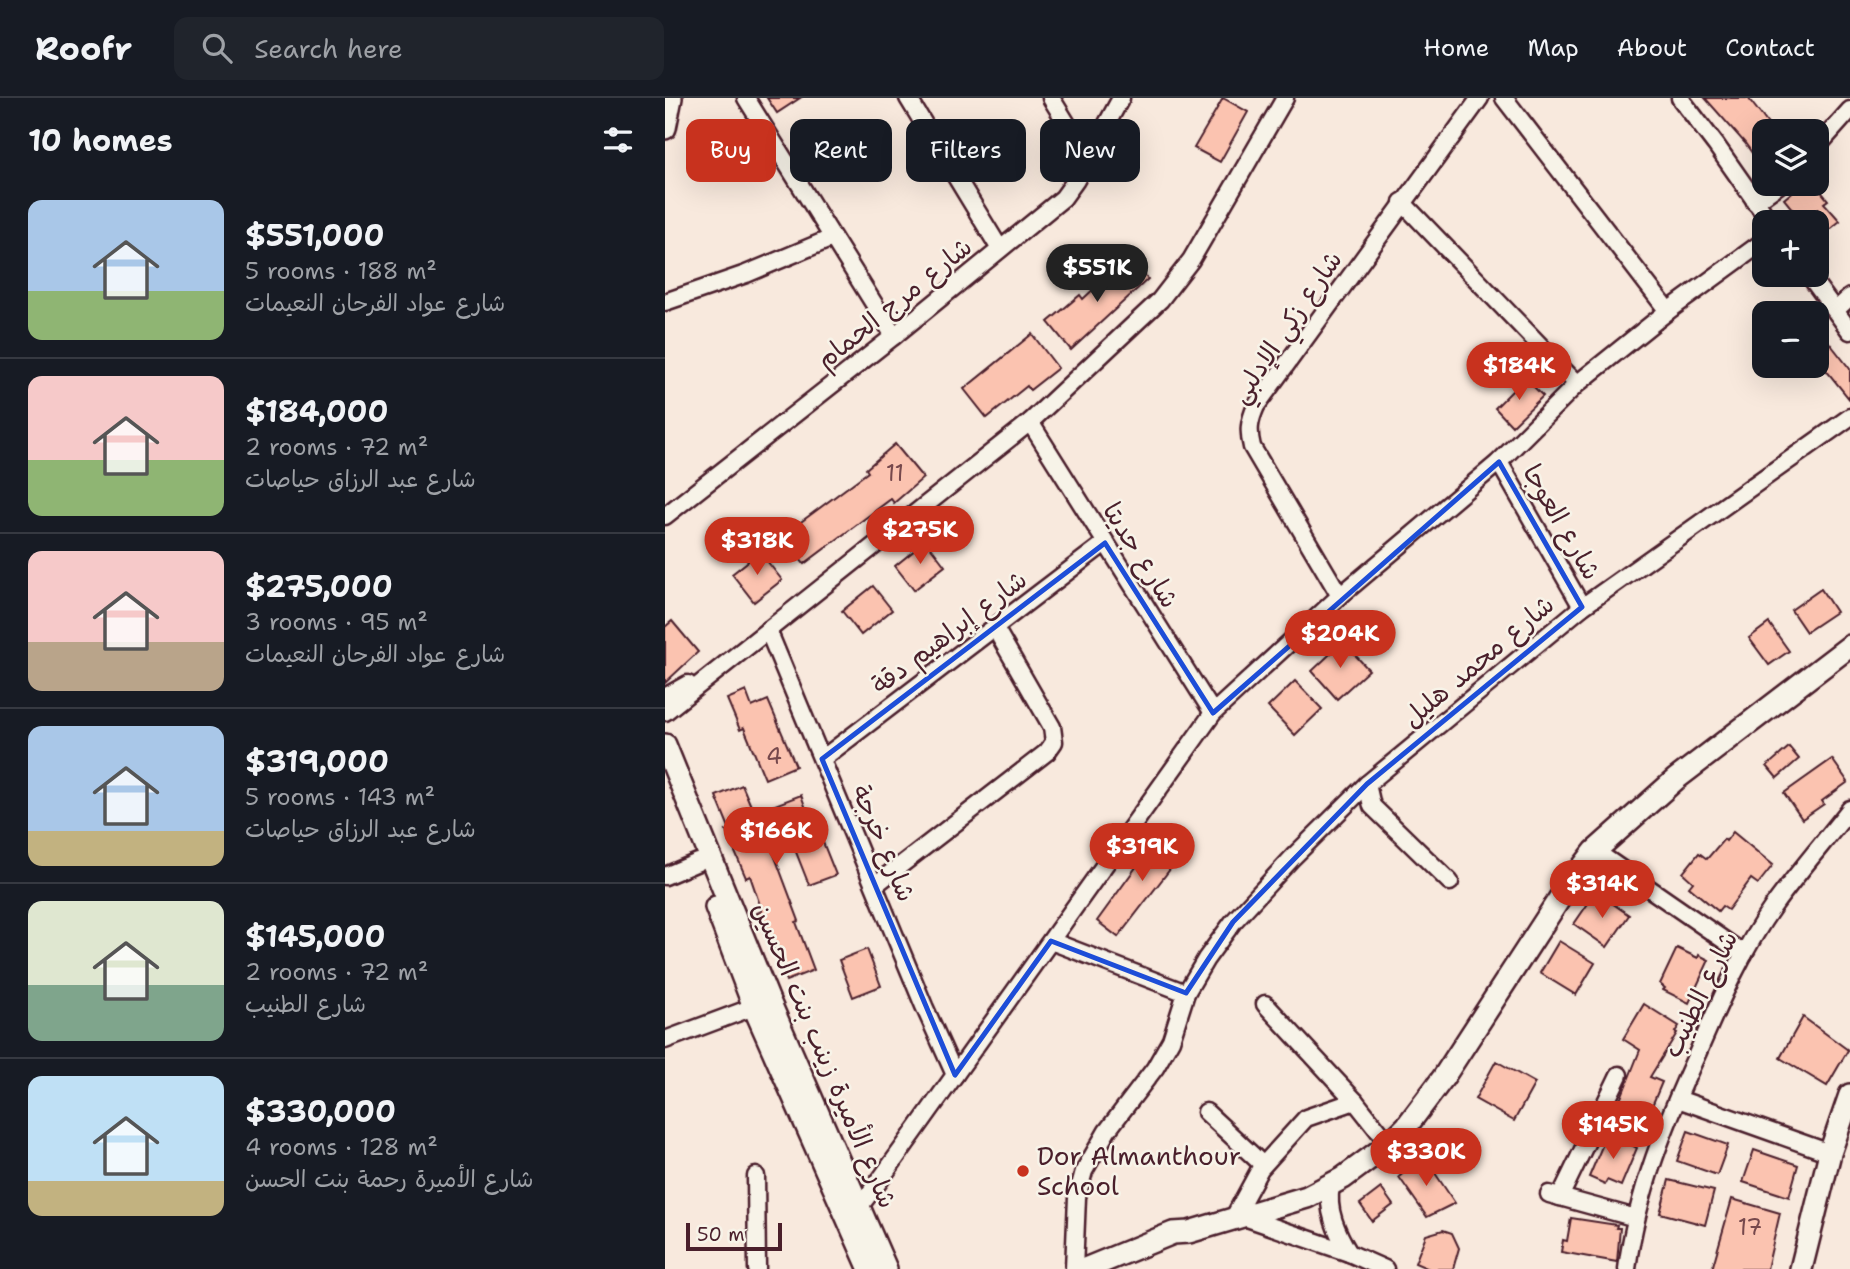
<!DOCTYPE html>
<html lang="en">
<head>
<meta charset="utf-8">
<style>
	:root { --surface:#171b24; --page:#20242c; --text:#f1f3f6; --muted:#9ea1a6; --line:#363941; --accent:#c8321e }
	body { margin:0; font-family:"Shantell Sans","Playpen Sans Arabic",sans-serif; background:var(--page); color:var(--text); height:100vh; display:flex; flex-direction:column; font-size:26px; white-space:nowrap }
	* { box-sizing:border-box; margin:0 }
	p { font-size:23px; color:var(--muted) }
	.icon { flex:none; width:38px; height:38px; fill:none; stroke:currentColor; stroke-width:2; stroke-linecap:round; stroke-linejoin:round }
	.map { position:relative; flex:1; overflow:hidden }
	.side { display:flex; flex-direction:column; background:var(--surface); width:665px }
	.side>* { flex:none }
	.top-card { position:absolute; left:21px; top:21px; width:665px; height:63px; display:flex; gap:14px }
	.buttons { position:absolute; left:1087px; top:21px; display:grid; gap:14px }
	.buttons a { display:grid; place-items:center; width:77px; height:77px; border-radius:14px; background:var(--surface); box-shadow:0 7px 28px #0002; font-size:35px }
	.scale { position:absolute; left:21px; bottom:18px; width:96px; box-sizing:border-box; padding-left:7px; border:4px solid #4a1f2b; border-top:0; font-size:19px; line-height:24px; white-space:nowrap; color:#4a1f2b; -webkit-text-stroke:5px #f7f3e8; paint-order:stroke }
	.price { position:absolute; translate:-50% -60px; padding:0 16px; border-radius:24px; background:var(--accent); color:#fff; font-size:23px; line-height:46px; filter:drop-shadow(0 2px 4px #0008) }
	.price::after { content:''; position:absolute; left:50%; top:42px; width:21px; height:16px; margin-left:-10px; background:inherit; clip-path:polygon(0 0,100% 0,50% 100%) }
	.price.current { background:#222; color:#fff }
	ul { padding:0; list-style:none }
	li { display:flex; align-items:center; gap:21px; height:175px; padding:0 28px }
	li+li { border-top:2px solid var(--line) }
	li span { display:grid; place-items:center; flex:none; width:196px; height:140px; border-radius:14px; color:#555 }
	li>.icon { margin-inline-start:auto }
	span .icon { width:84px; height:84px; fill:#fffc; stroke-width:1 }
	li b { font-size:30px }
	h2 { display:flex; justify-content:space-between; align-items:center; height:84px; padding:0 28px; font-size:30px }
	.chip { padding:0 24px; border-radius:14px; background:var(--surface); box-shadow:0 7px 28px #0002; font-size:24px; line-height:63px }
	.chip.current { background:var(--accent); color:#fff }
	header { display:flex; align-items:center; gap:42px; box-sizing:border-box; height:98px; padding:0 35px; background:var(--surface); border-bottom:2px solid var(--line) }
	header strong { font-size:33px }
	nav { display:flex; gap:38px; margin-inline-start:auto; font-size:24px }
	.search { width:490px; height:63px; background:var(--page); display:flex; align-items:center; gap:18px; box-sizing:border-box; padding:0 24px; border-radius:14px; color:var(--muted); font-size:26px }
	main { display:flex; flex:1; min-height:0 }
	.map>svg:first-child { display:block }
	.building { fill:#fbc3b0; stroke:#4a1f2b; stroke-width:2 }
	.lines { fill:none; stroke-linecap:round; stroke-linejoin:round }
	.street-casing { stroke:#4a1f2b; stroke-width:21 }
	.secondary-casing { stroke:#4a1f2b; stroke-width:26 }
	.street { stroke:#f7f3e8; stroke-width:16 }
	.secondary { stroke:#f7f3e8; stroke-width:21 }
	.marked { fill:none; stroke:#1d4ed8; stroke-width:5; stroke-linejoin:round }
	.poi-dot { fill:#c8321e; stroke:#f7f3e8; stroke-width:2.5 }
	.labels { text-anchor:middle; stroke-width:5; stroke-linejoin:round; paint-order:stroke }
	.number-label { font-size:23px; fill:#76484c }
	.street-label { font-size:26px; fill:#4a1f2b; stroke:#f7f3e8 }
	.poi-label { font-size:26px; fill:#4a1f2b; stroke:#f7f3e8; text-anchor:start }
</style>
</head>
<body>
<header>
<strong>Roofr</strong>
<div class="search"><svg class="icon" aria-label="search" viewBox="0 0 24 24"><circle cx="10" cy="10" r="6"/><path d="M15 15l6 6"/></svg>Search here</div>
<nav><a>Home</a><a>Map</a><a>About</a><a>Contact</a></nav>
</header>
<main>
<section class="side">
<h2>10 homes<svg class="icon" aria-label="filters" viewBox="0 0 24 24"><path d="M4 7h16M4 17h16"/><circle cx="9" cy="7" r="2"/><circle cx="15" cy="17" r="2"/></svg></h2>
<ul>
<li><span style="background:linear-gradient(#a9c7e8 65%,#8fb573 0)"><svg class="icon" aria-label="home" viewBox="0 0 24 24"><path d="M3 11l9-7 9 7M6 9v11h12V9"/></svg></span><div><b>$551,000</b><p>5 rooms · 188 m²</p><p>شارع عواد الفرحان النعيمات</p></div></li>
<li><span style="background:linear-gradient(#f6c9c9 60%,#8fb573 0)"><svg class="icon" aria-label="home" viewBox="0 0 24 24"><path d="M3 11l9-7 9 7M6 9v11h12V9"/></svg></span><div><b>$184,000</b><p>2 rooms · 72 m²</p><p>شارع عبد الرزاق حياصات</p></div></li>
<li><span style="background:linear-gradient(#f6c9c9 65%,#b9a48a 0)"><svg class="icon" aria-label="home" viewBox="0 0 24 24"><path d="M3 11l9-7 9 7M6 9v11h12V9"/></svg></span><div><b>$275,000</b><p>3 rooms · 95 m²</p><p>شارع عواد الفرحان النعيمات</p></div></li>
<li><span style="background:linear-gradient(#a9c7e8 75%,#c2b280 0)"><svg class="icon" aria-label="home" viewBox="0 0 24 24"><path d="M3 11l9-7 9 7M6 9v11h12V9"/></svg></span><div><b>$319,000</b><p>5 rooms · 143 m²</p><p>شارع عبد الرزاق حياصات</p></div></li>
<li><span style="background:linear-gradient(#dfe7d0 60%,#7fa58c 0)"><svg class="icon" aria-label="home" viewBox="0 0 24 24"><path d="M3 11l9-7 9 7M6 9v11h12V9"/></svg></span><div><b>$145,000</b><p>2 rooms · 72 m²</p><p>شارع الطنيب</p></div></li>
<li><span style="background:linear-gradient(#bfe0f5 75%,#c2b280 0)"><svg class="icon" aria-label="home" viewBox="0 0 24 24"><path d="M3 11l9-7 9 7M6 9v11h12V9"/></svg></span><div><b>$330,000</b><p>4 rooms · 128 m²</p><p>شارع الأميرة رحمة بنت الحسن</p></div></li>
</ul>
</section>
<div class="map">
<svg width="1185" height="1171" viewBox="0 0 1185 1171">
	<rect width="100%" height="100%" fill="#f8e9dd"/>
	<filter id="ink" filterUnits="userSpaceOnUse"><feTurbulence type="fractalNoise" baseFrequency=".0143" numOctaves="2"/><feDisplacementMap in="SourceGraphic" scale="14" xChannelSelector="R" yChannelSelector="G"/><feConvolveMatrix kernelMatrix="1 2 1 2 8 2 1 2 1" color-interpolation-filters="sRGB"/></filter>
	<g filter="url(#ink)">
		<!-- building -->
		<g class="building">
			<path d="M102,0H135L112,15Z"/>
			<path d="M558,0L583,14L555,64L529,50Z"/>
			<path d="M1040,0H1083L1094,14L1108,33H1099V72L1080,45Z"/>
			<path d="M1137,86H1150L1163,102L1159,105L1175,123L1152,142V111L1137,123L1119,101Z"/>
			<path d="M463,159L483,181L406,252L383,224L415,197L418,201Z"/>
			<path d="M1152,229L1185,271V302L1152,261Z"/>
			<path d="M367,236L393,270L365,292L362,288L322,320L299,291Z"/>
			<path d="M860,280L878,298L847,328L830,310Z"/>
			<path d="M230,346L258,380L229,405L226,401L139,466L117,438L203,374L201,371Z"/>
			<path d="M261,443L280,468L249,492L230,468Z"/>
			<path d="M95,454L117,482L89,504L67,476Z"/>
			<path d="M208,488L227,512L196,537L177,513Z"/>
			<path d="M1156,491L1171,514L1141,534L1126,512Z"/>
			<path d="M7,523L33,554L0,585V529Z"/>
			<path d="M1104,525L1124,553L1104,567L1084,540Z"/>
			<path d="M678,544L704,572L672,601L647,573Z"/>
			<path d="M630,583L657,611L630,637L603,609Z"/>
			<path d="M81,593L87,609L103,602L131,668L100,681L79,630L75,632L62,601Z"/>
			<path d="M1124,649L1134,661L1112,680L1102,668Z"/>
			<path d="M1167,661L1183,684L1157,703L1159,706L1137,721L1119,695Z"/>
			<path d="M77,687L89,715L136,697L153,744L157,742L171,777L144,787L127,744L107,751L134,823L131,824L149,872L121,883L107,843L103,844L92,815L97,813L85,778L81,780L61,733L65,732L51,698Z"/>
			<path d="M498,732L522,749L453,839L432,823Z"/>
			<path d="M1068,734L1108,767L1093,786L1086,781L1063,812L1057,808L1053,813L1024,789L1028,784L1018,775L1034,755L1042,761L1059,741L1061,743Z"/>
			<path d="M931,794L964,817L942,849L909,826Z"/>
			<path d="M894,843L930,865L911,897L875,875Z"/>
			<path d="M1012,850L1033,860L1034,857L1044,862L1024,905L998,892L1000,890L995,886Z"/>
			<path d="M202,851L216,888L188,899L174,862Z"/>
			<path d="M979,906L1014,928L1010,934L1012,935L985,979L997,984L979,1027L950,1015L975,952L958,941Z"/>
			<path d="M1138,919L1183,952L1162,988L1115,960Z"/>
			<path d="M831,963L870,985L849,1023L810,1001Z"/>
			<path d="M1023,1033L1063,1047L1052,1077L1012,1063Z"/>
			<path d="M943,1034L972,1050L956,1088L942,1082L940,1086L924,1079Z"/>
			<path d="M1089,1052L1133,1067L1124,1099L1078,1084Z"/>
			<path d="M756,1059L768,1072L790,1105L762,1119L734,1079Z"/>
			<path d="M1004,1082L1049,1093L1040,1127L995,1115Z"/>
			<path d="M716,1090L728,1107L707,1123L695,1106Z"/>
			<path d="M1067,1101L1115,1115L1102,1171H1047Z"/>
			<path d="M906,1120L952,1127L951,1130H955L952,1164L896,1154L898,1142L902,1143Z"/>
			<path d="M778,1132L787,1135L794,1150L788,1171H764L750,1165L761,1137Z"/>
		</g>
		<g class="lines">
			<!-- street casing -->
			<g class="street-casing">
				<g id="street">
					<path d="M81,0L229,238"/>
					<path d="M243,0L335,151"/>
					<path d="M386,0L423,60"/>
					<path d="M839,0L1003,213"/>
					<path d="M1015,0L1051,47L1105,124"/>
					<path d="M1152,49L1185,12"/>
					<path d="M737,104L912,286"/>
					<path d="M1090,104L1115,86"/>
					<path d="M1144,177L1185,233"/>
					<path d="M0,204L81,176L167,140"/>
					<path d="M1171,212L1185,199"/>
					<path d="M365,324L548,615"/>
					<path d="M834,364L917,509"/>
					<path d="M0,418L229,238L398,100L411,82L456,0"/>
					<path d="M675,498L587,349C583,333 584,324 591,308L815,0"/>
					<path d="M103,532L259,908L290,977"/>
					<path d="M0,599L23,586"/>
					<path d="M0,614L365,324L495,202L526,162L620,0"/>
					<path d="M157,661L440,445"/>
					<path d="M702,686L707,708L785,784"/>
					<path d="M930,753L1079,856"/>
					<path d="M0,778L33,764"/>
					<path d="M210,787L382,654L389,644L387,629L330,530"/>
					<path d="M386,843L521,895"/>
					<path d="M600,906L690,1003L724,1046"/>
					<path d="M0,942L99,905"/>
					<path d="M1013,1001L1165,1055"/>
					<path d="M541,1014L598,1067"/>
					<path d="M91,1078L92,1171"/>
					<path d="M666,1088C661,1112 672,1135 684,1155"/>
					<path d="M884,1096L971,1120"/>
					<path d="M895,1099L954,977"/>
					<path d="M188,1113L194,1109L215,1082L548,615L675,498L834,364L912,286L1003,213L1099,143"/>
					<path d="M576,1118L684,1155L720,1171"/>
					<path d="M568,1121L595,1071L641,1020L690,1003"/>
					<path d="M409,1171L412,1099L419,1073L442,1033L490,970L506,942L521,895L541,861L568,824L628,759L702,686L917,509L1185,319"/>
					<path d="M962,1171C972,1094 1001,1024 1033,954C1055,903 1077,852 1109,807C1133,774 1160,743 1185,711"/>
				</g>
			</g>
			<!-- secondary casing -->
			<g class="secondary-casing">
				<g id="secondary">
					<path d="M0,30L6,0"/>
					<path d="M0,647L104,903L221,1171"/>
					<path d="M51,809L89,909L204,1169"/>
					<path d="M420,1171L508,1135L524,1134L642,1099L678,1080L724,1046L741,1029L778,980L902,789L930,753L1011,681L1185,548"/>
					<path d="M1136,1171L1165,1055L1185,997"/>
				</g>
			</g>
			<!-- street -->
			<use href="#street" class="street"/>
			<!-- secondary -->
			<use href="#secondary" class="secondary"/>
		</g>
	</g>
	<!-- marked area -->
	<path class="marked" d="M834,364L917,509L702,686L568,824L521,895L386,843L290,977L157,661L440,445L548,615Z"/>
	<!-- markers -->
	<circle class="poi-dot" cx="358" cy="1073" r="7"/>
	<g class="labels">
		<!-- number labels -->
		<g class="number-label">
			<text x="230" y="383">11</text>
			<text x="109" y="666">4</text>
			<text x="1085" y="1137">17</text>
		</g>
		<!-- street labels -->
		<g class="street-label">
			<text transform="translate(229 205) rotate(-39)" y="9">شارع مرج الحمام</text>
			<text transform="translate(621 229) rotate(-56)" y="9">شارع زكي الإدلبي</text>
			<text transform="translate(897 424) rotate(60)" y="9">شارع العوجا</text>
			<text transform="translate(476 457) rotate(58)" y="9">شارع جديتا</text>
			<text transform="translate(284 534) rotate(-37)" y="9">شارع إبراهيم دقة</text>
			<text transform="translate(813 563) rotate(-40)" y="9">شارع محمد هليل</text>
			<text transform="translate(219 745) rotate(67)" y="9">شارع خرجة</text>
			<text transform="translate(1035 896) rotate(-64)" y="9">شارع الطنيب</text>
			<text transform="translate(160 957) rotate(67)" y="9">شارع الأميرة زينب بنت الحسين</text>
		</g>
		<!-- poi labels -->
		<g class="poi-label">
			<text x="372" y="1067">Dor Almanthour<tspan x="372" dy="30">School</tspan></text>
		</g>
	</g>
</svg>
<div class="buttons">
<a><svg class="icon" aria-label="layers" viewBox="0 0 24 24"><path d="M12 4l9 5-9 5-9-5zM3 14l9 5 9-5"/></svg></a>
<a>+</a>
<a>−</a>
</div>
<div class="scale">50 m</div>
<b class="price current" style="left:432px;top:206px">$551K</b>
<b class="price" style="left:854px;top:304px">$184K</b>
<b class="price" style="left:255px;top:468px">$275K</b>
<b class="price" style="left:92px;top:479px">$318K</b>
<b class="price" style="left:675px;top:572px">$204K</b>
<b class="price" style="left:111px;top:769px">$166K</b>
<b class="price" style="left:477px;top:785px">$319K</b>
<b class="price" style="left:937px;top:822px">$314K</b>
<b class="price" style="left:948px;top:1063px">$145K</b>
<b class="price" style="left:761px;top:1090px">$330K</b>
<div class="top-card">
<a class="chip current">Buy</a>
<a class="chip">Rent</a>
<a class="chip">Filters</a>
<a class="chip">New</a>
</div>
</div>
</main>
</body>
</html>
